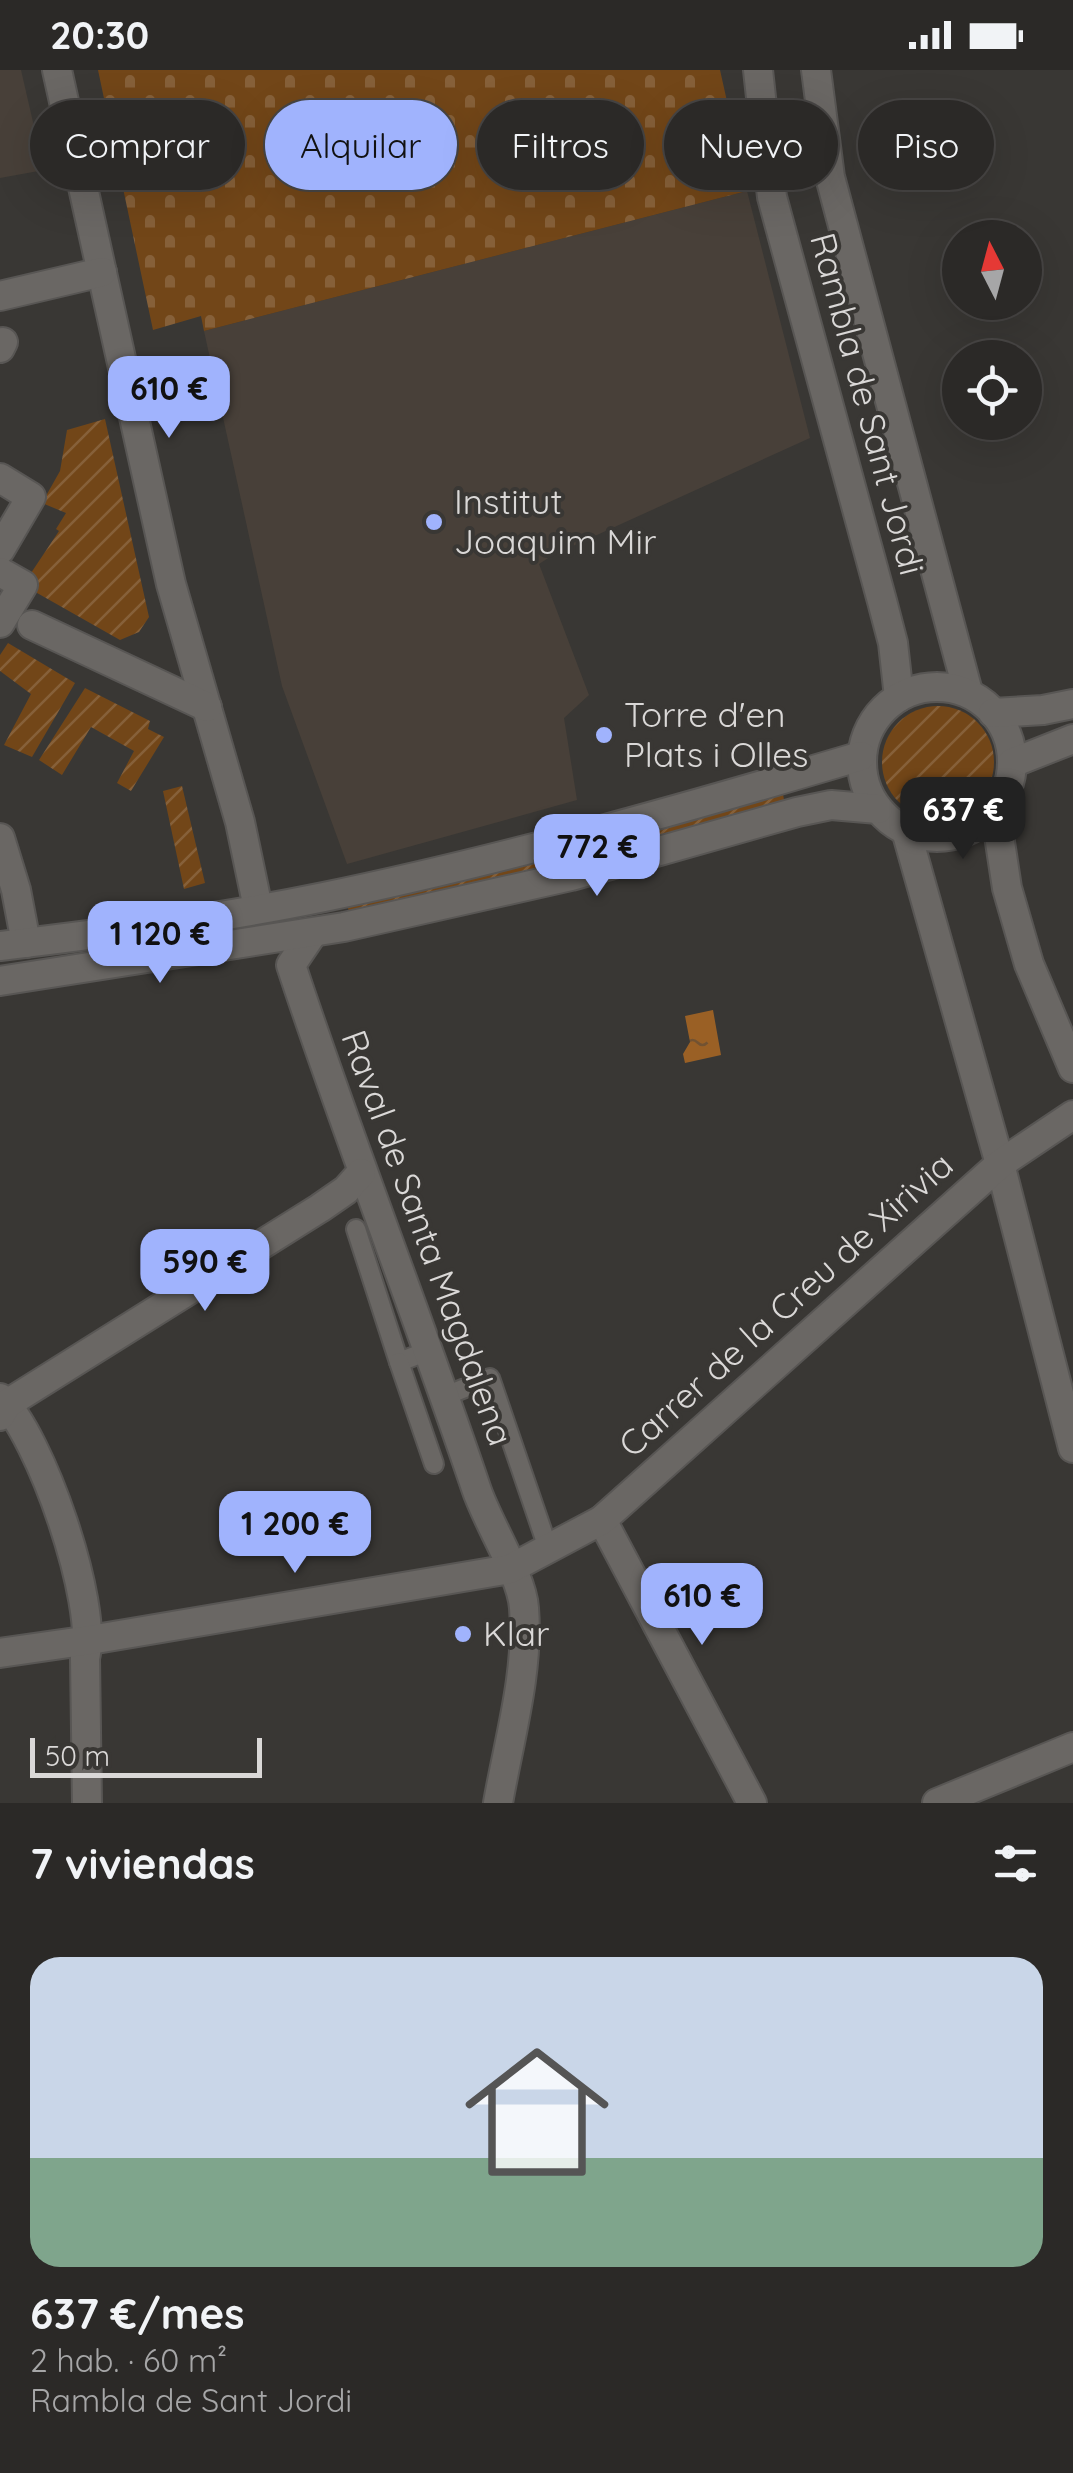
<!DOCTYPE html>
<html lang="es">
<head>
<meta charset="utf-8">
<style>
	:root { --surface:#2b2927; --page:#373533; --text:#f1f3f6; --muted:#a6a6a7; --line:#474544; --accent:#a0b3fd }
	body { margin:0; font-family:Quicksand,sans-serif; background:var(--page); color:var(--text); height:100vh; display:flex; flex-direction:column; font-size:38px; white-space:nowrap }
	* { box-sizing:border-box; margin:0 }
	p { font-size:32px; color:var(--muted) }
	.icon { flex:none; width:55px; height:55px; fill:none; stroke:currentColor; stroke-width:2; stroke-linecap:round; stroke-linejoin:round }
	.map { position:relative; height:1733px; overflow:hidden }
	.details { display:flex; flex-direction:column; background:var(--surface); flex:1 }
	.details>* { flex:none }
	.guide { position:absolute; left:30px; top:30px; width:1015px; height:90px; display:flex; gap:20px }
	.needle { width:65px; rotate:354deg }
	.controls { position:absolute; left:942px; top:150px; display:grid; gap:20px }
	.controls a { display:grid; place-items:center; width:100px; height:100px; border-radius:50%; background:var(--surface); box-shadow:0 10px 40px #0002,0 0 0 2px var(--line); font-size:50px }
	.scale { position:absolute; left:30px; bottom:25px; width:232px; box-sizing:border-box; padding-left:10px; border:5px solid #dad8d7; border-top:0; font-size:28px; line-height:35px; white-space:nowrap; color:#dad8d7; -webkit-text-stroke:8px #393734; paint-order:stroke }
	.price { position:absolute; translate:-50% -85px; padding:0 22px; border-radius:20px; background:var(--accent); color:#111; font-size:32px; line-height:65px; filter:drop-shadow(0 2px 5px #0008) }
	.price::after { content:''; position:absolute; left:50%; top:60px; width:30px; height:22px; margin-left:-15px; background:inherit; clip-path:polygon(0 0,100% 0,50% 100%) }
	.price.current { background:#222; color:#fff }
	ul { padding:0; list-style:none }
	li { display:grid; align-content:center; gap:20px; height:530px; padding:0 30px }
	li+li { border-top:2px solid var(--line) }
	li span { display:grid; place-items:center; height:310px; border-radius:30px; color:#555 }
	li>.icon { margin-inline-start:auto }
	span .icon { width:180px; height:180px; fill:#fffc; stroke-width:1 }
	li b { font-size:42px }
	h2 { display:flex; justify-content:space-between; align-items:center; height:120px; padding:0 30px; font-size:42px }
	.tag { padding:0 35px; border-radius:45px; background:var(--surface); box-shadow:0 10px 40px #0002,0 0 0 2px var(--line); font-size:35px; line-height:90px }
	.tag.current { background:var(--accent); color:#111 }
	.status { display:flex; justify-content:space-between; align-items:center; height:70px; padding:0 50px; background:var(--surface); direction:ltr }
	.status svg { height:28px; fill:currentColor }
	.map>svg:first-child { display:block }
	.built { fill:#484039 }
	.cemetery { fill:url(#cemetery-stones) }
	.garden { fill:url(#garden-furrows) }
	.water { fill:url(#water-ripples) }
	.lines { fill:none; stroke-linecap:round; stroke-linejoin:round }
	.service-casing { stroke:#585654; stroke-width:22 }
	.pedestrian-casing { stroke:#585654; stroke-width:32 }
	.minor-casing { stroke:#585654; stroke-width:32 }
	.tertiary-casing { stroke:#585654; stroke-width:32 }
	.service { stroke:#6a6764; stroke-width:18 }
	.pedestrian { stroke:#6a6764; stroke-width:28 }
	.minor { stroke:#6a6764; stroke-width:28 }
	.tertiary { stroke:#6a6764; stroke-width:28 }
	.poi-dot { fill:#a0b3fd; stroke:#393734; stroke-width:4 }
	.labels { text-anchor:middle; stroke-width:8; stroke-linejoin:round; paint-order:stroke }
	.street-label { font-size:35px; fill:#dad8d7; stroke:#393734 }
	.poi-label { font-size:35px; fill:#dad8d7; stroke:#393734; text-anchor:start }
</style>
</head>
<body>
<div class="status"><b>20:30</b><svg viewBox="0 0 49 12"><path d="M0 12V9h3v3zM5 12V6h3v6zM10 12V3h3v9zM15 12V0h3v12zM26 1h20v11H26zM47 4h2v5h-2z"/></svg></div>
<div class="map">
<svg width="1073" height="1733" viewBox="0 0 1073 1733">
	<defs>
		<pattern id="cemetery-stones" width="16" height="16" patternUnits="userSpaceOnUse" patternTransform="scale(2.5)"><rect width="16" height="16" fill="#724618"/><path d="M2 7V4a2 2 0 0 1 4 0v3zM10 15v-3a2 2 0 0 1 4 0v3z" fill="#866039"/></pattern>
		<pattern id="garden-furrows" width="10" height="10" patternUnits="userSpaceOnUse" patternTransform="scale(2.5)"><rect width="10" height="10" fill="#724618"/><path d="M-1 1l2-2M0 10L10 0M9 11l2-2" fill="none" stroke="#866039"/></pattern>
		<pattern id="water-ripples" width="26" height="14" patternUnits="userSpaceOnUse" patternTransform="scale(2.5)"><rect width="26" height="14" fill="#9a6025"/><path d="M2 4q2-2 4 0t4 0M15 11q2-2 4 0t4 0" fill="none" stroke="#725231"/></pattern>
	</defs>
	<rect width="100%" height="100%" fill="#393734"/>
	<!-- built -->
	<g class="built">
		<path d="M0,0H21L44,100L0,108Z"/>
		<path d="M747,121L810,368L553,485L539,494L589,625L564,648L577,730L347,794L282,616L204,261Z"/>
	</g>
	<!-- cemetery -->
	<path class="cemetery" d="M98,0H720L747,121L204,261L201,246L153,260Z"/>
	<!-- garden -->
	<g class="garden">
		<path d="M105,349L149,547L139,562L120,570L23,515L59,461L56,459L66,443L42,433L60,401L67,360Z"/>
		<path d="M8,573L75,613L32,687L4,675L31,624L0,601V585Z"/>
		<path d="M85,618L150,651L148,659L164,667L131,721L117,713L134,681L91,657L62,705L39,690Z"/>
		<circle cx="938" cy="692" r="56"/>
		<path d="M182,716L205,813L184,819L163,721Z"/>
		<path d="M783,724L784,730L565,793L349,841L345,831Z"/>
	</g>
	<!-- water -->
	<path class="water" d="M713,940L721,985L685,993L683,984L690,972L685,946Z"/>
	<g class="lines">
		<!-- service casing -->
		<g class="service-casing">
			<g id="service">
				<path d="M356,1159L399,1292L428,1281"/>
				<path d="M399,1292L434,1394"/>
				<path d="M445,1326L490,1308L548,1478"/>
			</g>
		</g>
		<!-- pedestrian casing -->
		<g class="pedestrian-casing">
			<g id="pedestrian">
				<path d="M0,273L3,272L0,278"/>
				<path d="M0,408L31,427L0,480"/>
				<path d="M0,502L23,515L0,553"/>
			</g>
		</g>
		<!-- minor casing -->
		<g class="minor-casing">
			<g id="minor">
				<path d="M57,0L171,514L240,752L258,838"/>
				<path d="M758,0L772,127L882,531L893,573L899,627"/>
				<path d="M816,0L830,107L968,622"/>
				<path d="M0,226L102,202"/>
				<path d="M32,555L207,637"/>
				<path d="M995,739L1007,818L1029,894L1073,998"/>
				<path d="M907,764L1000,1094L1073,1378"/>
				<path d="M0,768L16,820L26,873"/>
				<path d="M312,864L291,895C349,1071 417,1243 476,1418C487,1452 522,1506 524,1538C529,1602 509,1670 498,1733"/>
				<path d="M0,1328C40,1364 99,1535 85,1588L87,1733"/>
				<path d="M0,1346L7,1334L320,1138L346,1120L361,1103"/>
				<path d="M602,1450L752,1733"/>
				<path d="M0,1583L90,1570L510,1499L602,1450L1000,1094L1073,1045"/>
				<path d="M937,1733L1073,1677"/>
			</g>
		</g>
		<!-- tertiary casing -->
		<g class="tertiary-casing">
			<g id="tertiary">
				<circle cx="937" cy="692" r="75"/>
				<path d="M993,643L1043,640L1073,634"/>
				<path d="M1012,693L1073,669"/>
				<path d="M0,876C108,863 217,849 324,827C503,790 686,738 861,686"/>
				<path d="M0,911L344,857L571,806L797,742L831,735L878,739"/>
			</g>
		</g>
		<!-- service -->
		<use href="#service" class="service"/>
		<!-- pedestrian -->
		<use href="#pedestrian" class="pedestrian"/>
		<!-- minor -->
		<use href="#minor" class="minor"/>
		<!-- tertiary -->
		<use href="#tertiary" class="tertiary"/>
	</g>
	<!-- markers -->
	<g class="poi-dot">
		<circle cx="434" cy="452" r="10"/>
		<circle cx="604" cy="665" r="10"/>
		<circle cx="463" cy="1564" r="10"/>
	</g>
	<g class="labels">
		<!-- street labels -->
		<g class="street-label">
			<text transform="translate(867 334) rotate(75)" y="12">Rambla de Sant Jordi</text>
			<text transform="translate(427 1168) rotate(70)" y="12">Raval de Santa Magdalena</text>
			<text transform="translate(786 1235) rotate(-42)" y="12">Carrer de la Creu de Xirivia</text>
		</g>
		<!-- poi labels -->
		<g class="poi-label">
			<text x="454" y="444">Institut<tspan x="454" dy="40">Joaquim Mir</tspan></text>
			<text x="624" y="657">Torre d'en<tspan x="624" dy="40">Plats i Olles</tspan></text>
			<text x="483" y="1576">Klar</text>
		</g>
	</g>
</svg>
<div class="controls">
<a><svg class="needle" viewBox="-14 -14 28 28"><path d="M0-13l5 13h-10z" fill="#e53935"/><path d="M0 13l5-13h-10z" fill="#a6a6a7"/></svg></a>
<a><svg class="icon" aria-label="locate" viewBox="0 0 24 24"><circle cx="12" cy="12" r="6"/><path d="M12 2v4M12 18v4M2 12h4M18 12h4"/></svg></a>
</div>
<div class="scale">50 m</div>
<b class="price" style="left:169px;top:371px">610 €</b>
<b class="price current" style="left:963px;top:792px">637 €</b>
<b class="price" style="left:597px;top:829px">772 €</b>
<b class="price" style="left:160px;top:916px">1 120 €</b>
<b class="price" style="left:205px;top:1244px">590 €</b>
<b class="price" style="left:295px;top:1506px">1 200 €</b>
<b class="price" style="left:702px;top:1578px">610 €</b>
<div class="guide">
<a class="tag">Comprar</a>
<a class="tag current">Alquilar</a>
<a class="tag">Filtros</a>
<a class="tag">Nuevo</a>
<a class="tag">Piso</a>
</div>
</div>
<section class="details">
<h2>7 viviendas<svg class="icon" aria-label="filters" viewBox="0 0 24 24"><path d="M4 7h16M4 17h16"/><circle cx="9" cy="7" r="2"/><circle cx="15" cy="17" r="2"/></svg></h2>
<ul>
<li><span style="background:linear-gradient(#c9d6e8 65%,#7fa58c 0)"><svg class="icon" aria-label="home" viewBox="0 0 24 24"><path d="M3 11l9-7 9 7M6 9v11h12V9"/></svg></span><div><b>637 €/mes</b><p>2 hab. · 60 m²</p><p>Rambla de Sant Jordi</p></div></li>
</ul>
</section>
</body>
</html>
